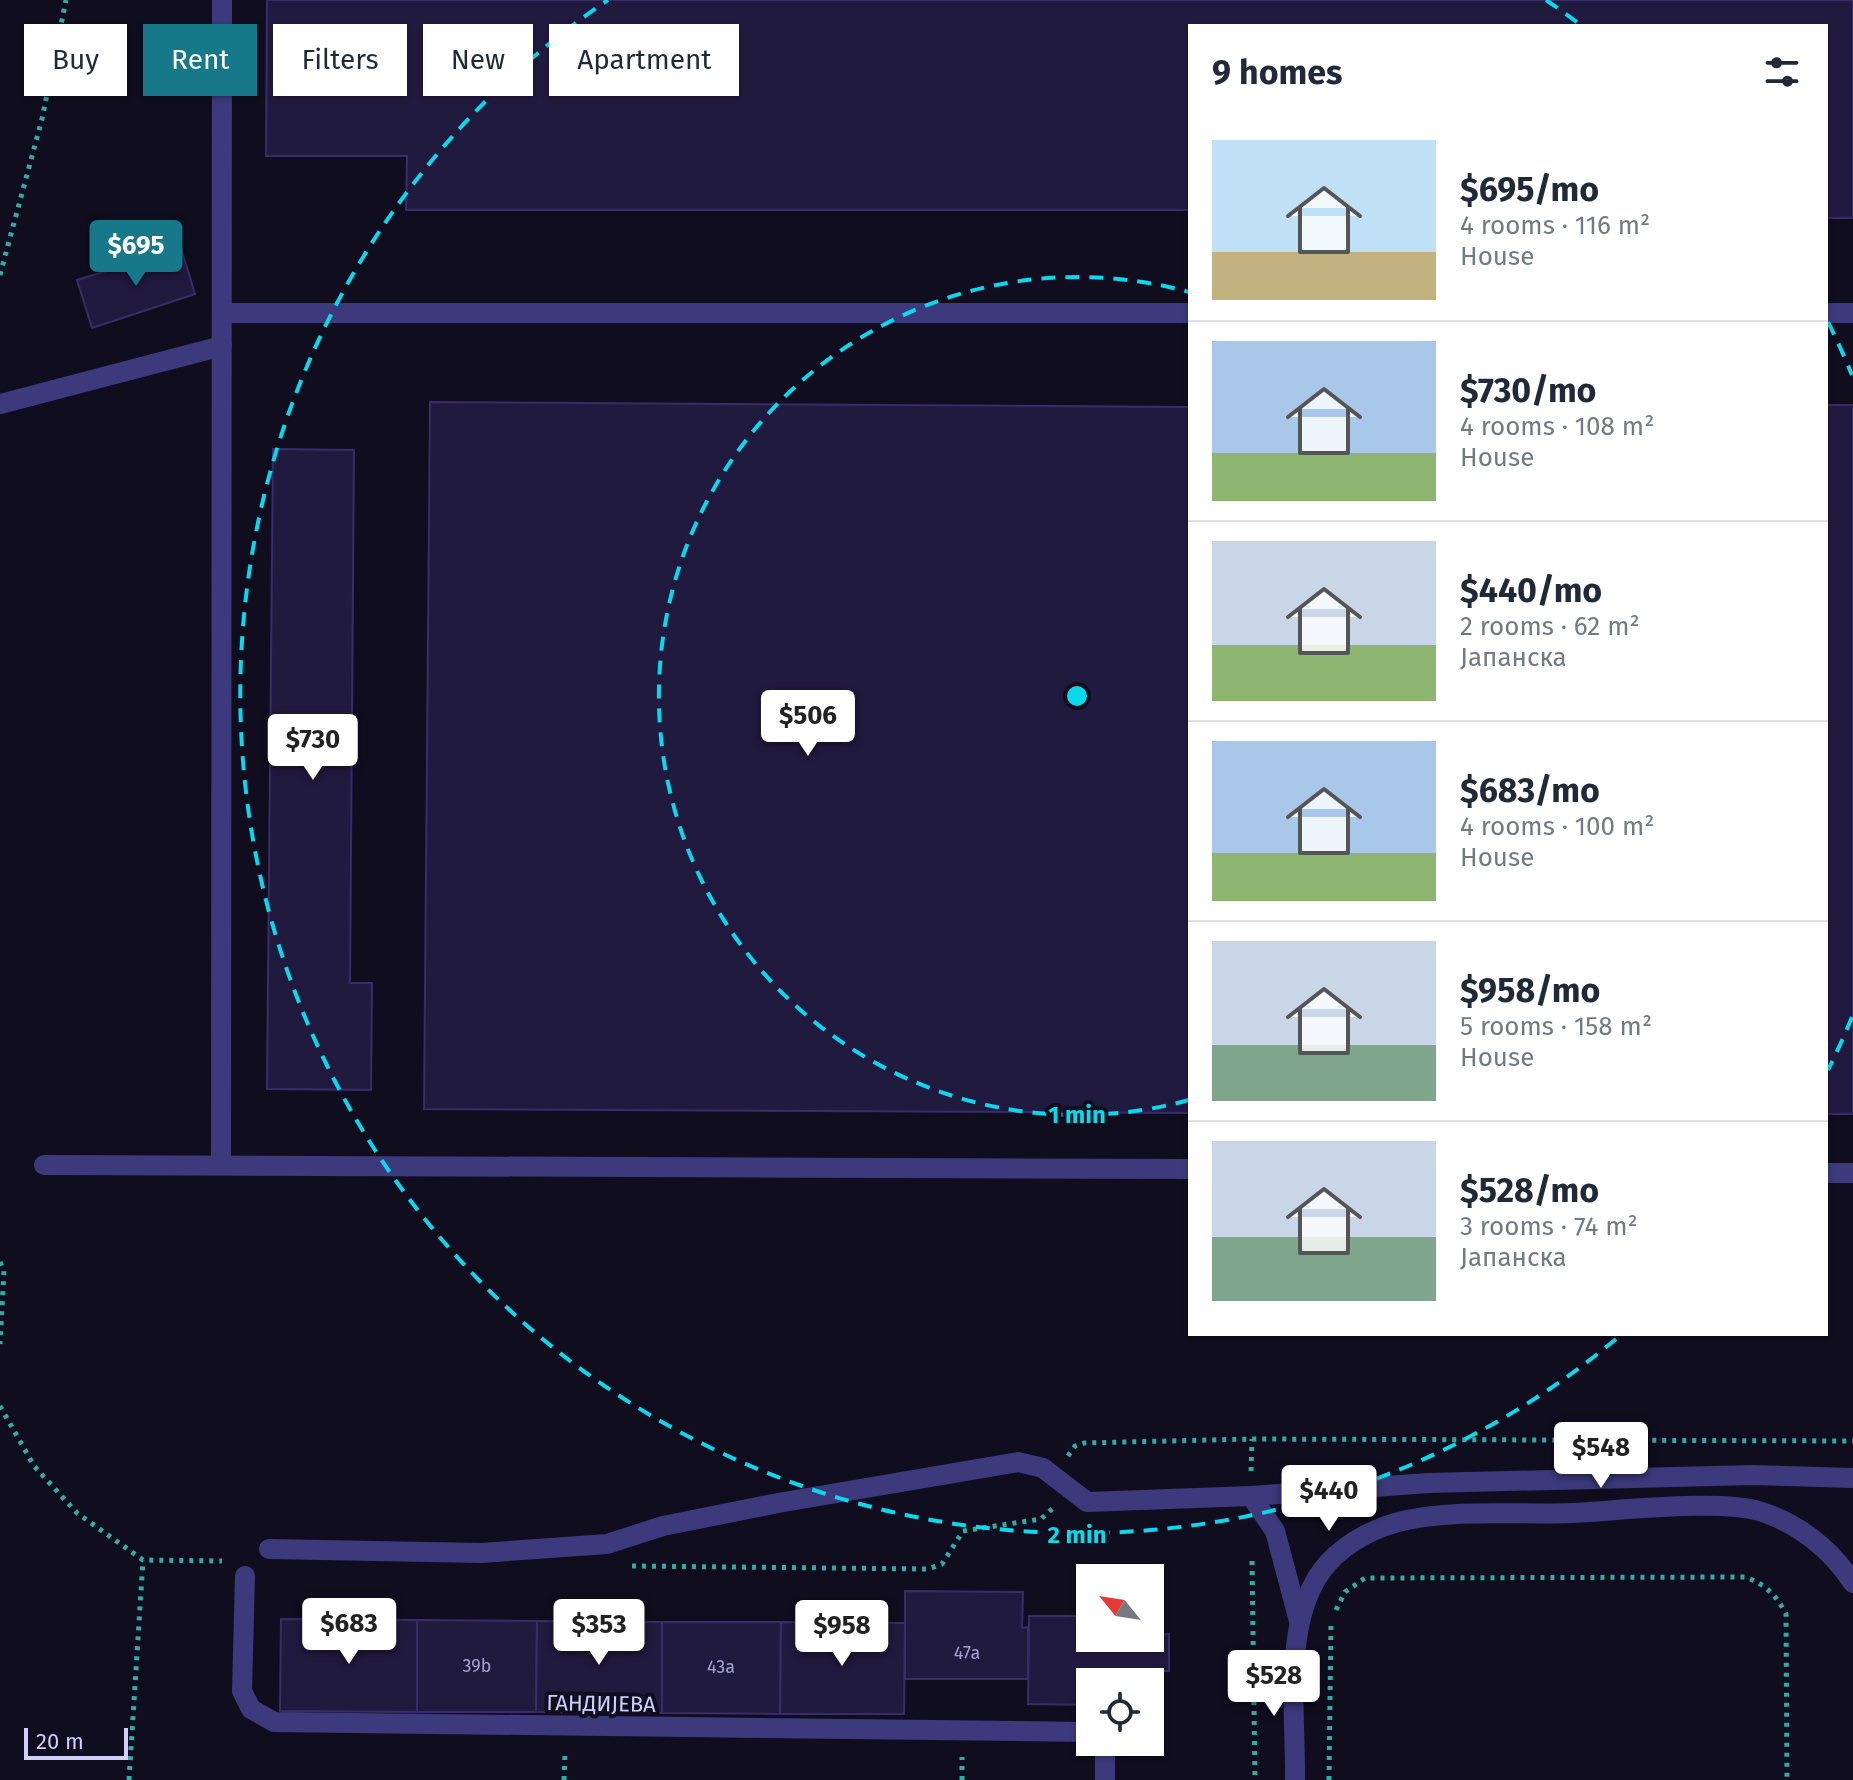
<!DOCTYPE html>
<html lang="en">
<head>
<meta charset="utf-8">
<style>
	:root { --surface:#fff; --page:#f6f6f7; --text:#1f2937; --muted:#747a83; --line:#e0e1e3; --accent:#167888 }
	body { margin:0; font-family:"Fira Sans",sans-serif; background:var(--page); color:var(--text); height:100vh; display:flex; flex-direction:column; font-size:30px; white-space:nowrap }
	* { box-sizing:border-box; margin:0 }
	p { font-size:26px; color:var(--muted) }
	.icon { flex:none; width:44px; height:44px; fill:none; stroke:currentColor; stroke-width:2; stroke-linecap:round; stroke-linejoin:round }
	.map { position:relative; flex:1; overflow:hidden }
	.side { position:absolute; left:1188px; top:24px; width:640px; height:1312px; display:flex; flex-direction:column; background:var(--surface); border-radius:0px; box-shadow:0 2px 6px #0004 }
	.side>* { flex:none }
	.hud { position:absolute; left:24px; top:24px; width:760px; height:72px; display:flex; gap:16px }
	.needle { width:52px; rotate:300deg }
	.buttons { position:absolute; left:1076px; top:1564px; display:grid; gap:16px }
	.buttons a { display:grid; place-items:center; width:88px; height:88px; border-radius:0px; background:var(--surface); box-shadow:0 2px 6px #0004; font-size:40px }
	.scale { position:absolute; left:24px; bottom:20px; width:104px; box-sizing:border-box; padding-left:8px; border:4px solid #d2cdfd; border-top:0; font-size:22px; line-height:28px; white-space:nowrap; color:#d2cdfd; -webkit-text-stroke:6px #100d1f; paint-order:stroke }
	.price { position:absolute; translate:-50% -68px; padding:0 18px; border-radius:8px; background:#fff; color:#222; font-size:26px; line-height:52px; filter:drop-shadow(0 2px 4px #0008) }
	.price::after { content:''; position:absolute; left:50%; top:48px; width:24px; height:18px; margin-left:-12px; background:inherit; clip-path:polygon(0 0,100% 0,50% 100%) }
	.price.selected { background:var(--accent); color:#fff }
	ul { padding:0; list-style:none }
	li { display:flex; align-items:center; gap:24px; height:200px; padding:0 24px }
	li+li { border-top:2px solid var(--line) }
	li span { display:grid; place-items:center; flex:none; width:224px; height:160px; border-radius:0px; color:#555 }
	li>.icon { margin-inline-start:auto }
	span .icon { width:96px; height:96px; fill:#fffc; stroke-width:1 }
	li b { font-size:34px }
	h2 { display:flex; justify-content:space-between; align-items:center; height:96px; padding:0 24px; font-size:34px }
	.tag { padding:0 28px; border-radius:0px; background:var(--surface); box-shadow:0 2px 6px #0004; font-size:28px; line-height:72px }
	.tag.selected { background:var(--accent); color:#fff }
	.map>svg:first-child { display:block }
	.building { fill:#211a3f; stroke:#382d6a; stroke-width:2 }
	.lines { fill:none; stroke-linecap:round; stroke-linejoin:round }
	.path { stroke:#32aba3; stroke-width:5; stroke-dasharray:4 6; stroke-linecap:butt }
	.minor { stroke:#3c3a7c; stroke-width:20 }
	.ring { fill:none; stroke:#0ad8ec; stroke-width:4; stroke-dasharray:14 10 }
	.labels { text-anchor:middle; stroke-width:8; stroke-linejoin:round; paint-order:stroke }
	.number-label { font-size:18px; fill:#a6a0ce }
	.street-label { font-size:22px; fill:#d2cdfd; stroke:#100d1f }
	.centre { fill:#0ad8ec; stroke:#100d1f; stroke-width:4 }
	.ring-label { font-size:24px; text-anchor:middle; font-weight:bold; fill:#0ad8ec; stroke:#100d1f; stroke-width:8; stroke-linejoin:round; paint-order:stroke }
</style>
</head>
<body>
<div class="map">
<svg width="1853" height="1780" viewBox="0 0 1853 1780">
	<rect width="100%" height="100%" fill="#100d1f"/>
	<!-- building -->
	<g class="building">
		<path d="M267,0H1853V218H1826V26H1190V210H406L407,156H266Z"/>
		<path d="M181,248L195,294L92,328L77,280Z"/>
		<path d="M430,402L1190,407V1113L424,1109Z"/>
		<rect x="1826" y="405" width="27" height="709"/>
		<path d="M273,449L354,450L350,983H372L371,1090L267,1089Z"/>
		<path d="M905,1591L1023,1592L1022,1628L1028,1627V1679H905Z"/>
		<path d="M1029,1616H1090V1638L1169,1634V1671H1145L1144,1682H1090V1705L1028,1704Z"/>
		<path d="M281,1619L417,1620V1712L280,1711Z"/>
		<path d="M417,1620L537,1621L536,1712H417Z"/>
		<path d="M537,1621L662,1622V1713L536,1712Z"/>
		<path d="M662,1622H781L780,1714L662,1713Z"/>
		<path d="M781,1622L905,1623L904,1714H780Z"/>
	</g>
	<g class="lines">
		<!-- path -->
		<g class="path">
			<path d="M0,275L42,119L66,0"/>
			<path d="M0,1262L4,1271L0,1344"/>
			<path d="M0,1406L34,1466L77,1513L143,1560L222,1561"/>
			<path d="M1068,1456L1075,1446L1084,1443L1252,1439L1853,1441"/>
			<path d="M1251,1471L1252,1439"/>
			<path d="M1252,1561L1255,1780"/>
			<path d="M632,1566L928,1569L942,1564L963,1531L1041,1519L1053,1508"/>
			<path d="M1336,1610L1345,1592L1365,1578L1745,1577C1765,1584 1776,1595 1786,1614L1787,1780"/>
			<path d="M129,1780L143,1560"/>
			<path d="M564,1780L565,1753"/>
			<path d="M962,1780V1757"/>
			<path d="M1329,1780L1331,1622"/>
		</g>
		<!-- minor -->
		<g class="minor">
			<path d="M222,313H1190"/>
			<path d="M1826,313H1853"/>
			<path d="M0,404L222,346"/>
			<path d="M221,1164L222,0"/>
			<path d="M44,1165L1190,1169"/>
			<path d="M1826,1173H1853"/>
			<path d="M1251,1496L1275,1531L1299,1621"/>
			<path d="M269,1549L481,1553L607,1544L663,1526L778,1503L1018,1462L1043,1468L1087,1502L1251,1496L1428,1483L1753,1475L1853,1478"/>
			<path d="M245,1576L242,1691L251,1709L274,1722L1090,1732"/>
			<path d="M1105,1780V1742"/>
			<path d="M1295,1780C1296,1714 1281,1615 1328,1563C1348,1541 1378,1526 1407,1520C1460,1509 1517,1515 1571,1513C1617,1511 1718,1499 1759,1511C1798,1523 1831,1549 1853,1583"/>
		</g>
	</g>
	<!-- distance rings -->
	<g class="ring">
		<path d="M1189 1100A419 419 0 1 1 1189 292"/>
		<path d="M1852 1017A839 839 0 0 1 1828 1070M1616 1339A839 839 0 1 1 608 0M1546 0A839 839 0 0 1 1582 26M1828 322A839 839 0 0 1 1852 375"/>
	</g>
	<g class="labels">
		<!-- number labels -->
		<g class="number-label">
			<text x="967" y="1659">47a</text>
			<text x="477" y="1672">39b</text>
			<text x="721" y="1673">43a</text>
		</g>
		<!-- street labels -->
		<g class="street-label">
			<text transform="translate(601 1703) rotate(1)" y="8">ГАНДИЈЕВА</text>
		</g>
	</g>
	<circle cx="1077" cy="696" r="12" class="centre"/>
	<g class="ring-label">
		<text x="1077" y="1123">1 min</text>
		<text x="1077" y="1543">2 min</text>
	</g>
</svg>
<div class="buttons">
<a><svg class="needle" viewBox="-14 -14 28 28"><path d="M0-13l5 13h-10z" fill="#e53935"/><path d="M0 13l5-13h-10z" fill="#747a83"/></svg></a>
<a><svg class="icon" aria-label="locate" viewBox="0 0 24 24"><circle cx="12" cy="12" r="6"/><path d="M12 2v4M12 18v4M2 12h4M18 12h4"/></svg></a>
</div>
<div class="scale">20 m</div>
<b class="price selected" style="left:136px;top:288px">$695</b>
<b class="price" style="left:808px;top:758px">$506</b>
<b class="price" style="left:313px;top:782px">$730</b>
<b class="price" style="left:1601px;top:1490px">$548</b>
<b class="price" style="left:1329px;top:1533px">$440</b>
<b class="price" style="left:349px;top:1666px">$683</b>
<b class="price" style="left:599px;top:1667px">$353</b>
<b class="price" style="left:842px;top:1668px">$958</b>
<b class="price" style="left:1274px;top:1718px">$528</b>
<div class="hud">
<a class="tag">Buy</a>
<a class="tag selected">Rent</a>
<a class="tag">Filters</a>
<a class="tag">New</a>
<a class="tag">Apartment</a>
</div>
<section class="side">
<h2>9 homes<svg class="icon" aria-label="filters" viewBox="0 0 24 24"><path d="M4 7h16M4 17h16"/><circle cx="9" cy="7" r="2"/><circle cx="15" cy="17" r="2"/></svg></h2>
<ul>
<li><span style="background:linear-gradient(#bfe0f5 70%,#c2b280 0)"><svg class="icon" aria-label="home" viewBox="0 0 24 24"><path d="M3 11l9-7 9 7M6 9v11h12V9"/></svg></span><div><b>$695/mo</b><p>4 rooms · 116 m²</p><p>House</p></div></li>
<li><span style="background:linear-gradient(#a9c7e8 70%,#8fb573 0)"><svg class="icon" aria-label="home" viewBox="0 0 24 24"><path d="M3 11l9-7 9 7M6 9v11h12V9"/></svg></span><div><b>$730/mo</b><p>4 rooms · 108 m²</p><p>House</p></div></li>
<li><span style="background:linear-gradient(#c9d6e8 65%,#8fb573 0)"><svg class="icon" aria-label="home" viewBox="0 0 24 24"><path d="M3 11l9-7 9 7M6 9v11h12V9"/></svg></span><div><b>$440/mo</b><p>2 rooms · 62 m²</p><p>Јапанска</p></div></li>
<li><span style="background:linear-gradient(#a9c7e8 70%,#8fb573 0)"><svg class="icon" aria-label="home" viewBox="0 0 24 24"><path d="M3 11l9-7 9 7M6 9v11h12V9"/></svg></span><div><b>$683/mo</b><p>4 rooms · 100 m²</p><p>House</p></div></li>
<li><span style="background:linear-gradient(#c9d6e8 65%,#7fa58c 0)"><svg class="icon" aria-label="home" viewBox="0 0 24 24"><path d="M3 11l9-7 9 7M6 9v11h12V9"/></svg></span><div><b>$958/mo</b><p>5 rooms · 158 m²</p><p>House</p></div></li>
<li><span style="background:linear-gradient(#c9d6e8 60%,#7fa58c 0)"><svg class="icon" aria-label="home" viewBox="0 0 24 24"><path d="M3 11l9-7 9 7M6 9v11h12V9"/></svg></span><div><b>$528/mo</b><p>3 rooms · 74 m²</p><p>Јапанска</p></div></li>
</ul>
</section>
</div>
</body>
</html>
